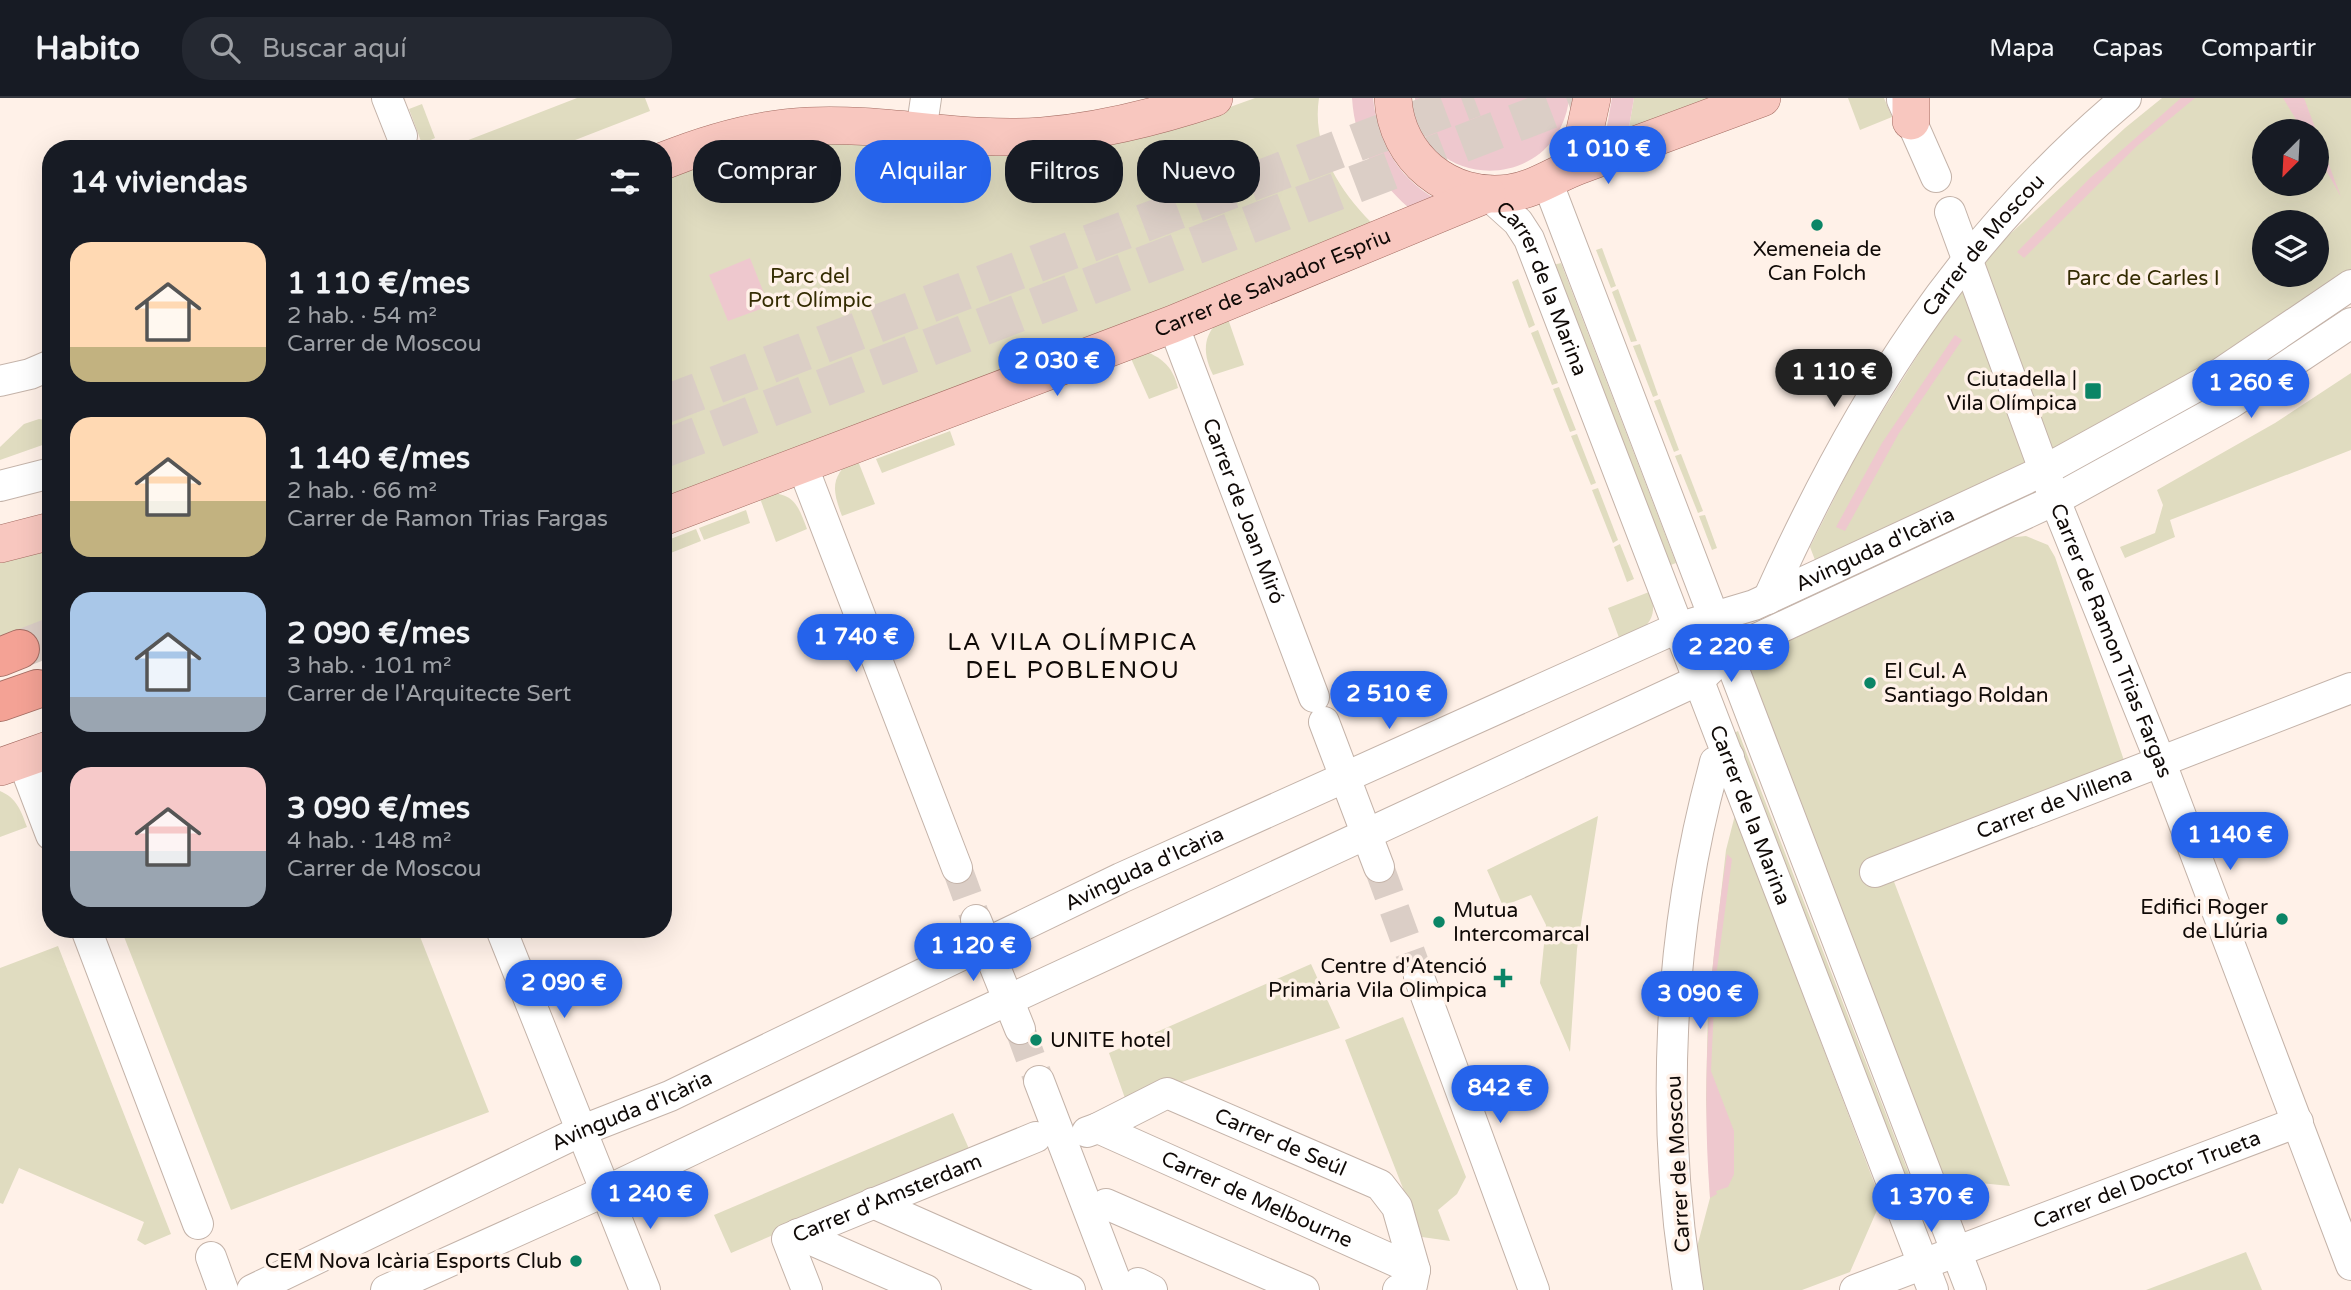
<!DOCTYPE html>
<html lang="es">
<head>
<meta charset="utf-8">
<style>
	:root { --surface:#171b24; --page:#242831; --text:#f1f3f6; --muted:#9ea1a6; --line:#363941; --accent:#2563eb }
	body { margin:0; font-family:"Varela Round",sans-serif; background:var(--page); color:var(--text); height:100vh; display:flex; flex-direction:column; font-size:26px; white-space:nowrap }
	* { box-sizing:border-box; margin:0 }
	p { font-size:23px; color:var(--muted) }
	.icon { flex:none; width:38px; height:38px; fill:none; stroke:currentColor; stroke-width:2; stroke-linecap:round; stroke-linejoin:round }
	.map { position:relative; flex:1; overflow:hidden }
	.side { position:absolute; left:42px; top:42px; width:630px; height:798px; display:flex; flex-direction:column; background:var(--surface); border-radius:28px; box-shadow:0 7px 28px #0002 }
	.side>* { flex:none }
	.hud { position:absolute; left:693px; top:42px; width:665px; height:63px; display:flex; gap:14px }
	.needle { width:46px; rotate:204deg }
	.controls { position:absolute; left:2252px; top:21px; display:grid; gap:14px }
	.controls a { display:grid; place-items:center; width:77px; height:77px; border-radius:50%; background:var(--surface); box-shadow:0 7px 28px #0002; font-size:35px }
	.price { position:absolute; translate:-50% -60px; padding:0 16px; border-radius:24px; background:var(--accent); color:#fff; font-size:23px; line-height:46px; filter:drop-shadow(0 2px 4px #0008) }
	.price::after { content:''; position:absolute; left:50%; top:42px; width:21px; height:16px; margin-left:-10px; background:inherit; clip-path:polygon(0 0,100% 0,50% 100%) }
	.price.active { background:#222; color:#fff }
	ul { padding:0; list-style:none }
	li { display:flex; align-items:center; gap:21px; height:175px; padding:0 28px }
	li span { display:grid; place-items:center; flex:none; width:196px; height:140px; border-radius:21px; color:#555 }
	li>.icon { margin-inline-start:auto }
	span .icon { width:84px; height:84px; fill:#fffc; stroke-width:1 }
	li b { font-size:30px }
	h2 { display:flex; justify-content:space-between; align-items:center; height:84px; padding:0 28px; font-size:30px }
	.chip { padding:0 24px; border-radius:28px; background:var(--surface); box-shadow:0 7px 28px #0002; font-size:24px; line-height:63px }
	.chip.active { background:var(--accent); color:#fff }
	header { display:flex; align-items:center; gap:42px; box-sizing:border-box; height:98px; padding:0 35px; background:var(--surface); border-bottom:2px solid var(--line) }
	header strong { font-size:33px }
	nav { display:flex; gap:38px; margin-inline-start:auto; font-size:24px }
	.search { width:490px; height:63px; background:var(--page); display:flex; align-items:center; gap:18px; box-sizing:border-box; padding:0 24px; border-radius:28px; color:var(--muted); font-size:26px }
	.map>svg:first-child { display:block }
	.green { fill:#e0dcc0; fill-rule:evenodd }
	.water { fill:#eec8ce }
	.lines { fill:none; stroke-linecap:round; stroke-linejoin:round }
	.minor-tunnel { stroke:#dbcec6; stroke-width:30; stroke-dasharray:30 15; stroke-linecap:butt }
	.highway-tunnel { stroke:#dbcec6; stroke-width:38; stroke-dasharray:38 19; stroke-linecap:butt }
	.minor-casing { stroke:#c4b3a9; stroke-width:32 }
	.major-casing { stroke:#a46d63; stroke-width:38 }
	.highway-casing { stroke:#a46d63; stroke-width:40 }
	.minor { stroke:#fff; stroke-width:30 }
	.major { stroke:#f8c7bf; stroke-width:37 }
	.highway { stroke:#f4a295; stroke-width:38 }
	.poi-dot { fill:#0b8566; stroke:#fff1e8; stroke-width:2.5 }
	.labels { text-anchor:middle; stroke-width:7; stroke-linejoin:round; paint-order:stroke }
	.street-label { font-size:21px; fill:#100a07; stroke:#fff1e8 }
	.poi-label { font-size:21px; fill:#100a07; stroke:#fff1e8; text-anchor:end }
	.park-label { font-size:21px; fill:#342c02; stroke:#fff1e8 }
	.quarter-label { font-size:24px; letter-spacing:2px; fill:#100a07; stroke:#fff1e8 }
</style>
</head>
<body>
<header>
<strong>Habito</strong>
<div class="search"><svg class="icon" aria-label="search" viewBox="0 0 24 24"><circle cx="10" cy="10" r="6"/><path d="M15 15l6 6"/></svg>Buscar aquí</div>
<nav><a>Mapa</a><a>Capas</a><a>Compartir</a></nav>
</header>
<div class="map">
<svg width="2351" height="1192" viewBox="0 0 2351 1192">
	<rect width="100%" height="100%" fill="#fff1e8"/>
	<!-- green -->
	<g class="green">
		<path d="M577,0H645L650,13L552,51H445Z"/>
		<path d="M1255,0H1319C1311,51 1342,97 1377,130L663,400V77L771,47L1219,13Z"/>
		<path d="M1634,0H1720L1628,35Z"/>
		<path d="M1848,0H1884L1892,19L1860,32Z"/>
		<path d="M2162,0H2351V193L1820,475L1810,449L1859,351L1971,172L2125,30ZM2264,33H2317V86H2264ZM2264,124H2317V177H2264Z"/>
		<path d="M422,6L435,40L422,46L409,11Z"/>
		<path d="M1602,150L1616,188L1611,190L1596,152Z"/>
		<path d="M1561,165L1676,465L1668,468L1553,167Z"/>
		<path d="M1518,181L1535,227L1529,230L1512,184Z"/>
		<path d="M1618,191L1637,243L1631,244L1612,194Z"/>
		<path d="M1227,218L1244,267L1213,277C1201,253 1203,232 1227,218Z"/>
		<path d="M1538,232L1558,285L1552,287L1531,235Z"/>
		<path d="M1640,246L1658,297L1653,299L1633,248Z"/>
		<path d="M1145,253C1164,261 1173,270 1178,290L1149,301L1129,256Z"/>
		<path d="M2351,275V352L2170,422L2175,439L2125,460L2120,449L2155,435L2163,407L2157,392L2275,325Z"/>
		<path d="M1559,289L1576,332L1570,334L1553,291Z"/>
		<path d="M1660,301L1679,352L1674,354L1654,303Z"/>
		<path d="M39,321L51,323V344L0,362V349L24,326Z"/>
		<path d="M950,333L955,347L882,375L876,361Z"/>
		<path d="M1577,336L1596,385L1591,387L1571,338Z"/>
		<path d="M1681,356L1703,413L1698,415L1675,358Z"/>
		<path d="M856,358L875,406L842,418C831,389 831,378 856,358Z"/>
		<path d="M1598,390L1618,442L1613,445L1592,392Z"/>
		<path d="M758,395C792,394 796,401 807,431L776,444Z"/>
		<path d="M746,412L750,425L704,442L699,430Z"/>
		<path d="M1980,413L1985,424L1816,502L1811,491Z"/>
		<path d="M1705,417L1717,450L1712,452L1699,418Z"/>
		<path d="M696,431L701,443L663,458V444Z"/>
		<path d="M2026,438L2048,447L2055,459L2133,689L1893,781L2010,1088L1940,1081L1749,573L1754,556L2006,440Z"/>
		<path d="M1620,446L1634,481L1627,484L1614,449Z"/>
		<path d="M51,447V520L0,539V461Z"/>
		<path d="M1649,494C1662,522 1642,533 1621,545L1608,510Z"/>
		<path d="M1738,633L1909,1076L1902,1079L1732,636Z"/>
		<path d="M0,693C17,700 21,713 27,729L0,739Z"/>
		<path d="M1735,717L1881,1103L1850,1174L1802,1192H1700L1693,1164L1710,1100L1706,1001L1708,909L1726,752Z"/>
		<path d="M1598,718L1577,851L1570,954L1540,885L1546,827L1531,797L1503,808L1487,772Z"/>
		<path d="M121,831H417L489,1014L231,1112Z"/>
		<path d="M58,848L171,1136L145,1147L137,1142L144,1124L19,1070L3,1106L0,1105V870Z"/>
		<path d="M1311,866L1340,930L1126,1003L1109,955Z"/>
		<path d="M1403,919L1466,1079L1457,1096L1438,1112L1450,1143L1422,1139L1345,942Z"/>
		<path d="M953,1015L970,1053L731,1155L714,1117Z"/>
		<path d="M2246,1154L2262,1192H2146Z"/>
	</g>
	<!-- water -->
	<g class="water">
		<path d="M1352,0H1373C1378,47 1401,85 1444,105L1415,115C1378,85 1355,48 1352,0Z"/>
		<path d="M1415,0H1569V2C1555,99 1417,94 1415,0Z"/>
		<path d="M1612,0H1634L1628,35L1599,47L1607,28Z"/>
		<path d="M2181,0H2195L2137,48L2024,160L2017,154L2090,80Z"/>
		<path d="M2283,0H2304L2341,99L2317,56V33H2303Z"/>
		<path d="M750,160L769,208L728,223L709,177Z"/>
		<path d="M1955,237L1962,242L1899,335L1845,433L1836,429L1882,345Z"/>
		<path d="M1727,756L1732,761L1715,886L1711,973L1734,1033V1076L1728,1089L1716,1093L1717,1096L1710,1100C1701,983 1709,871 1727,756Z"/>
	</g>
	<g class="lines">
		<!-- minor-tunnel -->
		<g class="minor-tunnel">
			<path d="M1379,769L1419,879"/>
			<path d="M957,770L976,822"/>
			<path d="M1020,931L1039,983"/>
		</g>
		<!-- highway-tunnel -->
		<g class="highway-tunnel">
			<path d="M663,307L1474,0"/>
			<path d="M663,351L1581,0"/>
			<path d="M20,551L51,539"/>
		</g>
		<!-- minor casing -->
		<g class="minor-casing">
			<g id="minor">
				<path d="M387,0L402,38"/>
				<path d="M1902,2L1936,79"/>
				<path d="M921,34L926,0"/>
				<path d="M1547,83L1971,1192"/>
				<path id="s1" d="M1487,96L1518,124L1529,141L1933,1192"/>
				<path id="s2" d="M1950,114L2055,402L2161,665L2351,1167"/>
				<path id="s3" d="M1173,226L1314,599"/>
				<path d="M0,283L30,276L51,267"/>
				<path d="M801,364L957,770"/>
				<path d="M0,388L51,375"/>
				<path id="s4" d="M1768,501C1857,303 1958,141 2126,0"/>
				<path d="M1324,624L1379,769"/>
				<path d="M22,661L51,737"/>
				<path id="s5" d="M1875,774L2351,590"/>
				<path d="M976,822L1020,931"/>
				<path d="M86,831L198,1126"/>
				<path d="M501,831L645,1192"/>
				<path d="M1419,879L1534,1192"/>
				<path d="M1039,983L1119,1192"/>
				<path id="s6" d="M1098,1030L1167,995L1380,1087L1397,1109L1415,1172"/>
				<path id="s7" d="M1087,1034L1098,1030L1415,1172L1412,1187L1398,1192"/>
				<path d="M873,1105L1070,1192"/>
				<path d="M1106,1106L1304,1192"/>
				<path d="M798,1136L926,1192"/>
				<path d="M211,1159L223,1192"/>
				<path d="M1138,1185L1152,1192"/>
				<path id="s8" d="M252,1192L583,1032L670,998L1121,780L1677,530L1754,507L2045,372L2221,275L2351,187"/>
				<path d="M386,1192L608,1092L937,935L1699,582L1728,554L2055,402L2231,305L2351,225"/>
				<path id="s9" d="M807,1192L787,1141L1036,1039"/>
				<path d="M1688,1192C1660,1022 1668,838 1713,672L1715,664L1729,659"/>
				<path id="s10" d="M1855,1192L2298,1024"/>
			</g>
		</g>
		<!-- major casing -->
		<g class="major-casing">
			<g id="major">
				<path d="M1393,0C1396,60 1449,103 1509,95C1534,92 1554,77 1578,68C1639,45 1701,23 1762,0"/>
				<path d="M1911,0V23"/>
				<path d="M663,63C708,45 759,30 808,28C886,24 964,44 1042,38C1102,33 1157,19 1214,0"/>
				<path d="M1565,73L1583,41L1592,0"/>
				<path id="s11" d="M663,419L1173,226L1487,96"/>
				<path d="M0,446L51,433"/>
				<path d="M0,669L51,651"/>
			</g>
		</g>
		<!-- highway casing -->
		<g class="highway-casing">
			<g id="highway">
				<path d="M0,559L20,551"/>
				<path d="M0,604L37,591"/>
			</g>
		</g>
		<!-- minor -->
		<use href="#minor" class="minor"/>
		<!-- major -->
		<use href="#major" class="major"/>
		<!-- highway -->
		<use href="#highway" class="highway"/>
	</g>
	<!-- markers -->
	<g class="poi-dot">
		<circle cx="1817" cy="127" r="7"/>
		<rect x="2084" y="284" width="18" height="18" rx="3.5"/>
		<circle cx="1870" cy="585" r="7"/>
		<circle cx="2282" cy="821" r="7"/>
		<circle cx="1439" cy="824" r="7"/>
		<path d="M1499.5 869.5h7v7h7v7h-7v7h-7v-7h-7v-7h7z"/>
		<circle cx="1036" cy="942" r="7"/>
		<circle cx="576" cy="1163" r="7"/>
	</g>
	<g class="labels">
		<!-- street labels -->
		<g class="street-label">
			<text dy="7" stroke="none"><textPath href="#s4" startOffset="416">Carrer de Moscou</textPath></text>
			<text dy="7" stroke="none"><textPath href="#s11" startOffset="653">Carrer de Salvador Espriu</textPath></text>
			<text dy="7" stroke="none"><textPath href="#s1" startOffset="112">Carrer de la Marina</textPath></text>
			<text dy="7" stroke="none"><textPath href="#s3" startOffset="200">Carrer de Joan Miró</textPath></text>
			<text dy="7" stroke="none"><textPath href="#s8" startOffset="1785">Avinguda d'Icària</textPath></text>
			<text dy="7" stroke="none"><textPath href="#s2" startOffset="458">Carrer de Ramon Trias Fargas</textPath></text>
			<text dy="7" stroke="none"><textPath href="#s5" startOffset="192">Carrer de Villena</textPath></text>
			<text dy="7" stroke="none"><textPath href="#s1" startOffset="679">Carrer de la Marina</textPath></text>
			<text dy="7" stroke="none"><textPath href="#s8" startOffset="987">Avinguda d'Icària</textPath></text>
			<text dy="7" stroke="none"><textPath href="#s8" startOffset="420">Avinguda d'Icària</textPath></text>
			<text dy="7" stroke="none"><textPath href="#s6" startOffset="201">Carrer de Seúl</textPath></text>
			<text transform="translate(1678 1066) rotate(-93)" y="7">Carrer de Moscou</text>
			<text dy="7" stroke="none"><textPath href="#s10" startOffset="312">Carrer del Doctor Trueta</textPath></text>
			<text dy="7" stroke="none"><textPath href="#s9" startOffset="163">Carrer d'Amsterdam</textPath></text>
			<text dy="7" stroke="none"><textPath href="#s7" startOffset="186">Carrer de Melbourne</textPath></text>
		</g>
		<!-- poi labels -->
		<g class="poi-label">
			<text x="1817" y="158" text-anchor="middle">Xemeneia de<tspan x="1817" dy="24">Can Folch</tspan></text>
			<text x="2077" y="288">Ciutadella |<tspan x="2077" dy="24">Vila Olímpica</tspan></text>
			<text x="1884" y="580" text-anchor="start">El Cul. A<tspan x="1884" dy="24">Santiago Roldan</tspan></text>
			<text x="2268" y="816">Edifici Roger<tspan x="2268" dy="24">de Llúria</tspan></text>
			<text x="1453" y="819" text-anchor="start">Mutua<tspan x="1453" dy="24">Intercomarcal</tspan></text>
			<text x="1487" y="875">Centre d'Atenció<tspan x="1487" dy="24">Primària Vila Olimpica</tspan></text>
			<text x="1050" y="949" text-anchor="start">UNITE hotel</text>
			<text x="562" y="1170">CEM Nova Icària Esports Club</text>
		</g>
		<!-- park labels -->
		<g class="park-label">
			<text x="810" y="185">Parc del<tspan x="810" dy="24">Port Olímpic</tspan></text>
			<text x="2143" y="187">Parc de Carles I</text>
		</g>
		<!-- quarter labels -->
		<g class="quarter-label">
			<text x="1073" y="552">LA VILA OLÍMPICA<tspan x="1073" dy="28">DEL POBLENOU</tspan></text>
		</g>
	</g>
</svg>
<div class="controls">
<a><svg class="needle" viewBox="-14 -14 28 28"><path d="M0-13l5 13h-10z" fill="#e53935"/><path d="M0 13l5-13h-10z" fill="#9ea1a6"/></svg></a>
<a><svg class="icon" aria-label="layers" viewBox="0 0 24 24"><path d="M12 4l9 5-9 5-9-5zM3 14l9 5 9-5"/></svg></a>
</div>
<b class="price" style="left:1608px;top:88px">1 010 €</b>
<b class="price" style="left:1057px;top:300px">2 030 €</b>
<b class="price active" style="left:1834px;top:311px">1 110 €</b>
<b class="price" style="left:2251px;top:322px">1 260 €</b>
<b class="price" style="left:856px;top:576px">1 740 €</b>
<b class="price" style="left:1731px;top:586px">2 220 €</b>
<b class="price" style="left:1389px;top:633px">2 510 €</b>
<b class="price" style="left:2230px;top:774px">1 140 €</b>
<b class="price" style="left:973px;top:885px">1 120 €</b>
<b class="price" style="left:564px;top:922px">2 090 €</b>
<b class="price" style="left:1700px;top:933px">3 090 €</b>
<b class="price" style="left:1500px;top:1027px">842 €</b>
<b class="price" style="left:650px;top:1133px">1 240 €</b>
<b class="price" style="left:1931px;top:1136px">1 370 €</b>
<div class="hud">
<a class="chip">Comprar</a>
<a class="chip active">Alquilar</a>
<a class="chip">Filtros</a>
<a class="chip">Nuevo</a>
</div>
<section class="side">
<h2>14 viviendas<svg class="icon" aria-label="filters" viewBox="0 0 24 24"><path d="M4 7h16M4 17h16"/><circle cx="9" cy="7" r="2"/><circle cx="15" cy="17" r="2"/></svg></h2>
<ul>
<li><span style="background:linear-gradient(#ffd9b3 75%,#c2b280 0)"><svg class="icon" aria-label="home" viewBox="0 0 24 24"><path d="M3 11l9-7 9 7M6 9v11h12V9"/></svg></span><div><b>1 110 €/mes</b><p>2 hab. · 54 m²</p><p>Carrer de Moscou</p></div></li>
<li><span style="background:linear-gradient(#ffd9b3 60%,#c2b280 0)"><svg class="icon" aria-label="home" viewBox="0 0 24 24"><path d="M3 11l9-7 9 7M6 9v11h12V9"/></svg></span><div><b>1 140 €/mes</b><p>2 hab. · 66 m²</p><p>Carrer de Ramon Trias Fargas</p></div></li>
<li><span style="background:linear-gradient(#a9c7e8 75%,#9aa5b1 0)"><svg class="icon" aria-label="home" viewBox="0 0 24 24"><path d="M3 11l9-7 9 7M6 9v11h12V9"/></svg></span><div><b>2 090 €/mes</b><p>3 hab. · 101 m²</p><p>Carrer de l'Arquitecte Sert</p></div></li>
<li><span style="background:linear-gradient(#f6c9c9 60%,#9aa5b1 0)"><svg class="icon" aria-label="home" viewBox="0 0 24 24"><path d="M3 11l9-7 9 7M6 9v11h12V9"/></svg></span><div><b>3 090 €/mes</b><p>4 hab. · 148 m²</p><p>Carrer de Moscou</p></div></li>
</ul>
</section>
</div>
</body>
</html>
